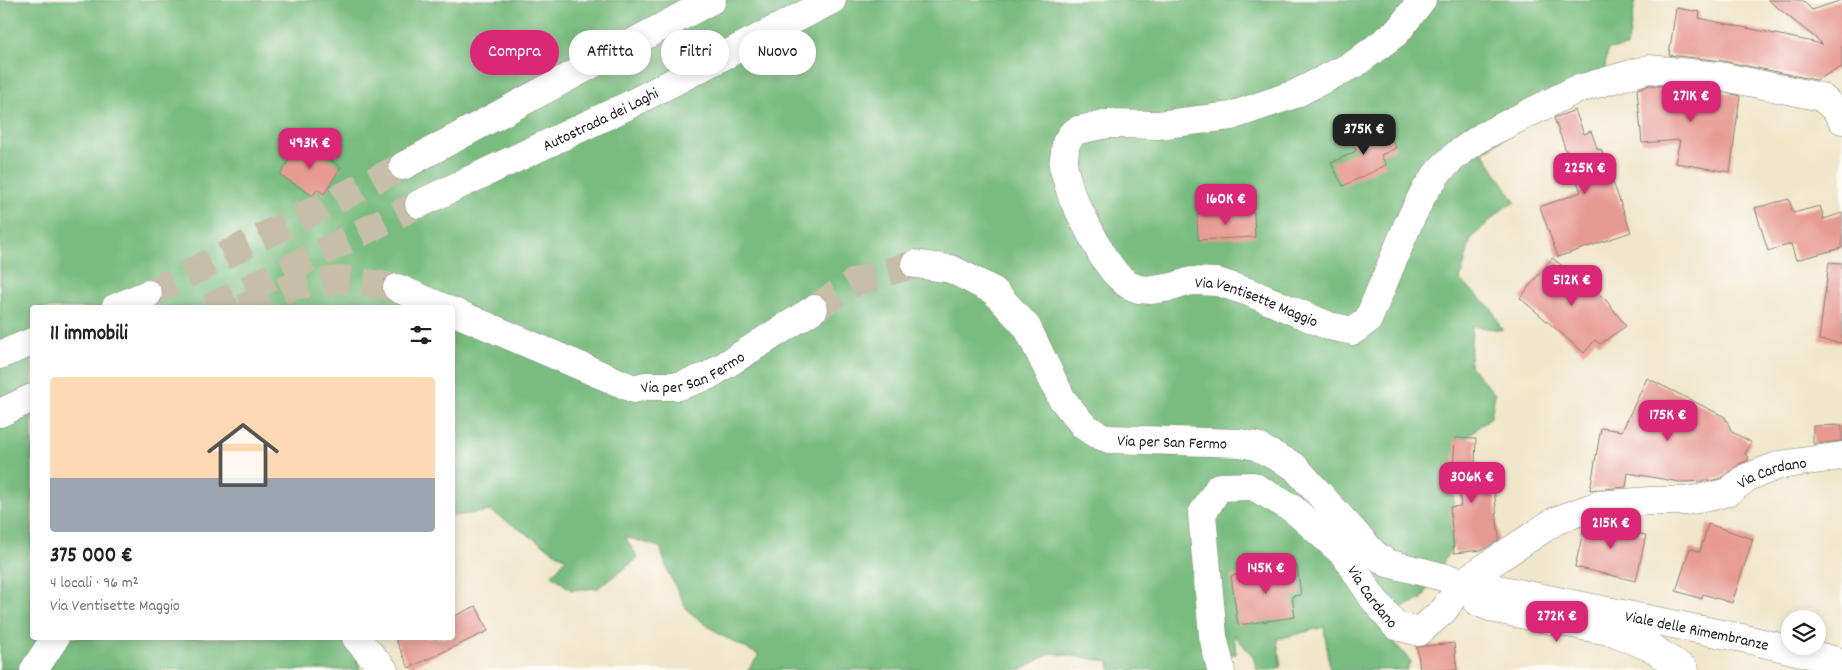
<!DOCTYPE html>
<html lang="it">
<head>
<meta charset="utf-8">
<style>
	:root { --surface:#fff; --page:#f6f6f6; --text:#222; --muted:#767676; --accent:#db2777 }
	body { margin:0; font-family:Dekko,sans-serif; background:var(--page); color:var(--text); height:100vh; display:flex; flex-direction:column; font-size:19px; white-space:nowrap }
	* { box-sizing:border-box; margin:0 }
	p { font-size:16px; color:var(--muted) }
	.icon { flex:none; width:28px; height:28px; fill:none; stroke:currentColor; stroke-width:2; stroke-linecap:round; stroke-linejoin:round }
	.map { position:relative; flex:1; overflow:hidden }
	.sheet { position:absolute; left:30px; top:305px; width:425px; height:335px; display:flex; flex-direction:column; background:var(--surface); border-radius:5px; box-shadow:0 2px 12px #0003 }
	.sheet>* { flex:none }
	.guide { position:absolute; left:470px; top:30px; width:475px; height:45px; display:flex; gap:10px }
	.buttons { position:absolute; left:1781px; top:610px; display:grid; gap:10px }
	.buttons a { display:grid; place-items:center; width:45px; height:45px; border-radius:50%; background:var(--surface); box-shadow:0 2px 12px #0003; font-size:25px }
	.price { position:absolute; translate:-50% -42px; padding:0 11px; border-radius:10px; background:var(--accent); color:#fff; font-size:16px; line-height:32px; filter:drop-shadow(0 1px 2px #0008) }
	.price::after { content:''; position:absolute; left:50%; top:30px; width:15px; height:11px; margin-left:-8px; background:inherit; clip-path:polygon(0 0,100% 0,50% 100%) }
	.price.on { background:#222; color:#fff }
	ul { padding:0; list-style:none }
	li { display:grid; align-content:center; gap:10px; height:265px; padding:0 20px }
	li span { display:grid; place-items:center; height:155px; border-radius:5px; color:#555 }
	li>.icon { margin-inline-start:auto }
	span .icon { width:90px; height:90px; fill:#fffc; stroke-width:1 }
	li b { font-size:21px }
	h2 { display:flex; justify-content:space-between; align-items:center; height:60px; padding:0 20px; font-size:21px }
	.chip { padding:0 18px; border-radius:22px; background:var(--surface); box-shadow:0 2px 12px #0003; font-size:18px; line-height:45px }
	.chip.on { background:var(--accent); color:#fff }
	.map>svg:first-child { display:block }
	.forest { fill:#78bc7f; stroke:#4a6c4e }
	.building { fill:#e79a93 }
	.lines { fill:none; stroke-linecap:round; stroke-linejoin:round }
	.major-tunnel { stroke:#c6bea8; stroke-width:28; stroke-dasharray:28 14; stroke-linecap:butt }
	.highway-tunnel { stroke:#c6bea8; stroke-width:28; stroke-dasharray:28 14; stroke-linecap:butt }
	.minor-casing { stroke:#868174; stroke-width:29 }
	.major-casing { stroke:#868174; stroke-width:29 }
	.highway-casing { stroke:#868174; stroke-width:29 }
	.minor { stroke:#fff; stroke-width:28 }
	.major { stroke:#fff; stroke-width:28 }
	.highway { stroke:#fff; stroke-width:28 }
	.labels { text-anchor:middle; stroke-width:4; stroke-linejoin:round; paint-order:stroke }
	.street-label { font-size:16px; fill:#1c1c1c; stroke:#fdfcf7 }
</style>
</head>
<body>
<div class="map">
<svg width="1842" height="670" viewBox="0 0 1842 670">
	<rect width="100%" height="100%" fill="#fdfcf7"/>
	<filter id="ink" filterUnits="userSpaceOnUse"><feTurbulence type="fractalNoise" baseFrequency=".02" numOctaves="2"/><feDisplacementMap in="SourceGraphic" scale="10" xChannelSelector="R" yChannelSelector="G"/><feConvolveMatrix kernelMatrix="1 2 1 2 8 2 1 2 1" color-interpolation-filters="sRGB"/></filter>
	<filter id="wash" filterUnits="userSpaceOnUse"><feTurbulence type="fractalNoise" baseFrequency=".0096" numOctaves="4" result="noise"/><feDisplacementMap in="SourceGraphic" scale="20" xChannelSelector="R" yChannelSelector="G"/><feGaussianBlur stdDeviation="1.12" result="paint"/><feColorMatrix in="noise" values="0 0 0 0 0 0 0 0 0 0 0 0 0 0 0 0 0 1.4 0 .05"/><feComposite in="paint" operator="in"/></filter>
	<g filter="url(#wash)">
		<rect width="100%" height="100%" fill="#f0e6cb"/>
		<!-- forest -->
		<path class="forest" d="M0,0H1636L1627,47L1608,49L1604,72L1483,152L1515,202L1504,208L1471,238L1460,280L1492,309L1502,330L1472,326L1470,366L1495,394L1491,417L1470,434L1454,469L1453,545L1435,577L1421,600L1373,617L1411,662L1407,670H1330L1324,627L1277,639L1281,667L1274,670H1257L1253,657L1234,634L1236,654H1212L1205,664L1211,670H1111L1108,661L1051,653L1021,670H748L759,655L719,634L688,611L668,572L660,547L625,537L638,558L598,588L571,590L552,575L566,559L491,511L453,516L452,308H32V638H341L357,654L360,670H0Z"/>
		<g id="blocks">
			<!-- building -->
			<g class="building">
				<path d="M1768,0H1802L1812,10L1842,0V67L1816,80L1723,61L1669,55L1676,8L1700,12L1699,18L1823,44Z"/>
				<path d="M1650,85L1718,91L1740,96L1730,172L1675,163L1680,140L1642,143L1637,89Z"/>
				<path d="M1575,110L1584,134L1591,131L1598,150L1601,149L1631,232L1558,257L1540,207L1581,192L1554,118Z"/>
				<path d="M1384,125L1396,148L1381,155L1386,165L1343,186L1331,163L1356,151L1351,142Z"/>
				<path d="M301,141L341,167L324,194L317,189L313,196L280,175Z"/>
				<path d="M1789,199L1793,213L1820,206L1824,219L1842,213V248L1796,260L1791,244L1768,251L1755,208Z"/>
				<path d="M1254,212L1255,237L1198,240L1197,215Z"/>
				<path d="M1552,258L1605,299L1626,326L1600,344L1595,340L1584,353L1520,298Z"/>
				<path d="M1829,262L1842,263V343L1819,340Z"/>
				<path d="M1647,378L1725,417L1732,432L1751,442L1745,454L1749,457L1747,461L1739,464L1721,478L1710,481L1680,482L1628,473L1626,487L1590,490L1601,428L1622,431Z"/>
				<path d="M1842,425V441L1813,444V426Z"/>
				<path d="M1455,438L1476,439L1474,489L1494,487L1499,540L1482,550L1454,553L1450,507L1461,506L1457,470H1453Z"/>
				<path d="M1621,519L1619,529L1646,535L1636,581L1575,567L1584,527L1601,520Z"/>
				<path d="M1708,524L1753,539L1732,603L1703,594L1702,599L1676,591L1690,548L1700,552Z"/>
				<path d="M1297,566L1301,595L1292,596L1295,617L1238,625L1231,576Z"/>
				<path d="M476,606L488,631L409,668L395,638H452V617Z"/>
				<path d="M1454,643L1457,670H1420L1417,647Z"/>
			</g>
		</g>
	</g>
	<g filter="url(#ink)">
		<use href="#blocks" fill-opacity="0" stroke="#868174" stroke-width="1"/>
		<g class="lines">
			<!-- major-tunnel -->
			<g class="major-tunnel">
				<path d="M243,308L293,286L345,279L397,288"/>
				<path d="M814,309L855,282L915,264"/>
			</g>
			<!-- highway-tunnel -->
			<g class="highway-tunnel">
				<path d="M148,294L403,166"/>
				<path d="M209,308L419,204"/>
			</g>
			<!-- minor casing -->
			<g class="minor-casing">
				<g id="minor">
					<path id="s1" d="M1422,0L1397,32L1356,63L1295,94L1231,116L1158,125L1108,124L1078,130L1071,135L1066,143L1063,166L1072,197L1103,257L1116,274L1127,284L1138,289L1152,290L1172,287L1191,281L1218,282L1251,293L1329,326L1353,331L1368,320L1408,224L1424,192L1439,171L1457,154L1483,136L1575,90L1649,69L1720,76L1821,97L1836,110L1842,120"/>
					<path d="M1463,582L1478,602L1495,609L1614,632L1652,648L1685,670"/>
					<path d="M356,638L384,670"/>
					<path id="s2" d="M1221,670L1213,636L1202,514L1219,487L1253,486L1293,509L1345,555L1372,597L1396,626L1419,632L1444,610L1463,582L1555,521L1598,505L1650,501H1686L1709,497L1728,492L1748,477L1780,465L1842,456"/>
				</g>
			</g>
			<!-- major casing -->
			<g class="major-casing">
				<g id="major">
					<path id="s3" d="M915,264L951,269L994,291L1027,327L1062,399L1084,426L1096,434L1109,439L1240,443L1256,446L1294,466L1374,554L1387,563L1463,582L1742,638L1842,662"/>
					<path d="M397,288L444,308"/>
					<path id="s4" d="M452,311L634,389L645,386H679L708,376L814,309"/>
					<path d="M34,670L55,638"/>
				</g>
			</g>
			<!-- highway casing -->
			<g class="highway-casing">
				<g id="highway">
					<path d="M403,166L712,0"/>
					<path id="s5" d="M419,204L625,107L832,0"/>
					<path d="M115,308L148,294"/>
					<path d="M0,355L32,342"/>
					<path d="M0,413L32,398"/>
				</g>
			</g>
			<!-- minor -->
			<use href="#minor" class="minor"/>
			<!-- major -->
			<use href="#major" class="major"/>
			<!-- highway -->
			<use href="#highway" class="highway"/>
		</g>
	</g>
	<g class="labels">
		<!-- street labels -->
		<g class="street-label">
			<text dy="6" stroke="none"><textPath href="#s5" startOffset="200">Autostrada dei Laghi</textPath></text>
			<text dy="6" stroke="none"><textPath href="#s1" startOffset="695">Via Ventisette Maggio</textPath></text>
			<text dy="6" stroke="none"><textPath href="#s4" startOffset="260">Via per San Fermo</textPath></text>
			<text dy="6" stroke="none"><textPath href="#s3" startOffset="340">Via per San Fermo</textPath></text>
			<text dy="6" stroke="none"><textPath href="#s2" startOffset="854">Via Cardano</textPath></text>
			<text dy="6" stroke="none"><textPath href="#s2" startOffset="389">Via Cardano</textPath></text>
			<text dy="6" stroke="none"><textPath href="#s3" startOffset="919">Viale delle Rimembranze</textPath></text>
		</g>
	</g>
</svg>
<div class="buttons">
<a><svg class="icon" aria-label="layers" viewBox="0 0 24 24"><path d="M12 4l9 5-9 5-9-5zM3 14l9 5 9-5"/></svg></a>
</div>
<b class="price" style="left:1691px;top:123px">271K €</b>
<b class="price on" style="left:1364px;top:156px">375K €</b>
<b class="price" style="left:310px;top:170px">493K €</b>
<b class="price" style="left:1585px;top:195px">225K €</b>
<b class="price" style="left:1226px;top:226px">160K €</b>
<b class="price" style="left:1572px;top:307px">512K €</b>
<b class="price" style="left:1668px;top:442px">175K €</b>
<b class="price" style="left:1472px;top:504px">306K €</b>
<b class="price" style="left:1611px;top:550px">215K €</b>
<b class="price" style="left:1266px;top:595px">145K €</b>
<b class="price" style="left:1557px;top:643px">272K €</b>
<div class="guide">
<a class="chip on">Compra</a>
<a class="chip">Affitta</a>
<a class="chip">Filtri</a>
<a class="chip">Nuovo</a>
</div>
<section class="sheet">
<h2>11 immobili<svg class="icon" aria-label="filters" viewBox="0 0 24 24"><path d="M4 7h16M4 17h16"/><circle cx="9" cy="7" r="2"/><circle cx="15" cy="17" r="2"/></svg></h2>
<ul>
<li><span style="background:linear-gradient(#ffd9b3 65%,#9aa5b1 0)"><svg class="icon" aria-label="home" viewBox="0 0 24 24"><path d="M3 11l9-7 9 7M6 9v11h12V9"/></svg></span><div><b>375 000 €</b><p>4 locali · 96 m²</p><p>Via Ventisette Maggio</p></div></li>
</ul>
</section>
</div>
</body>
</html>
